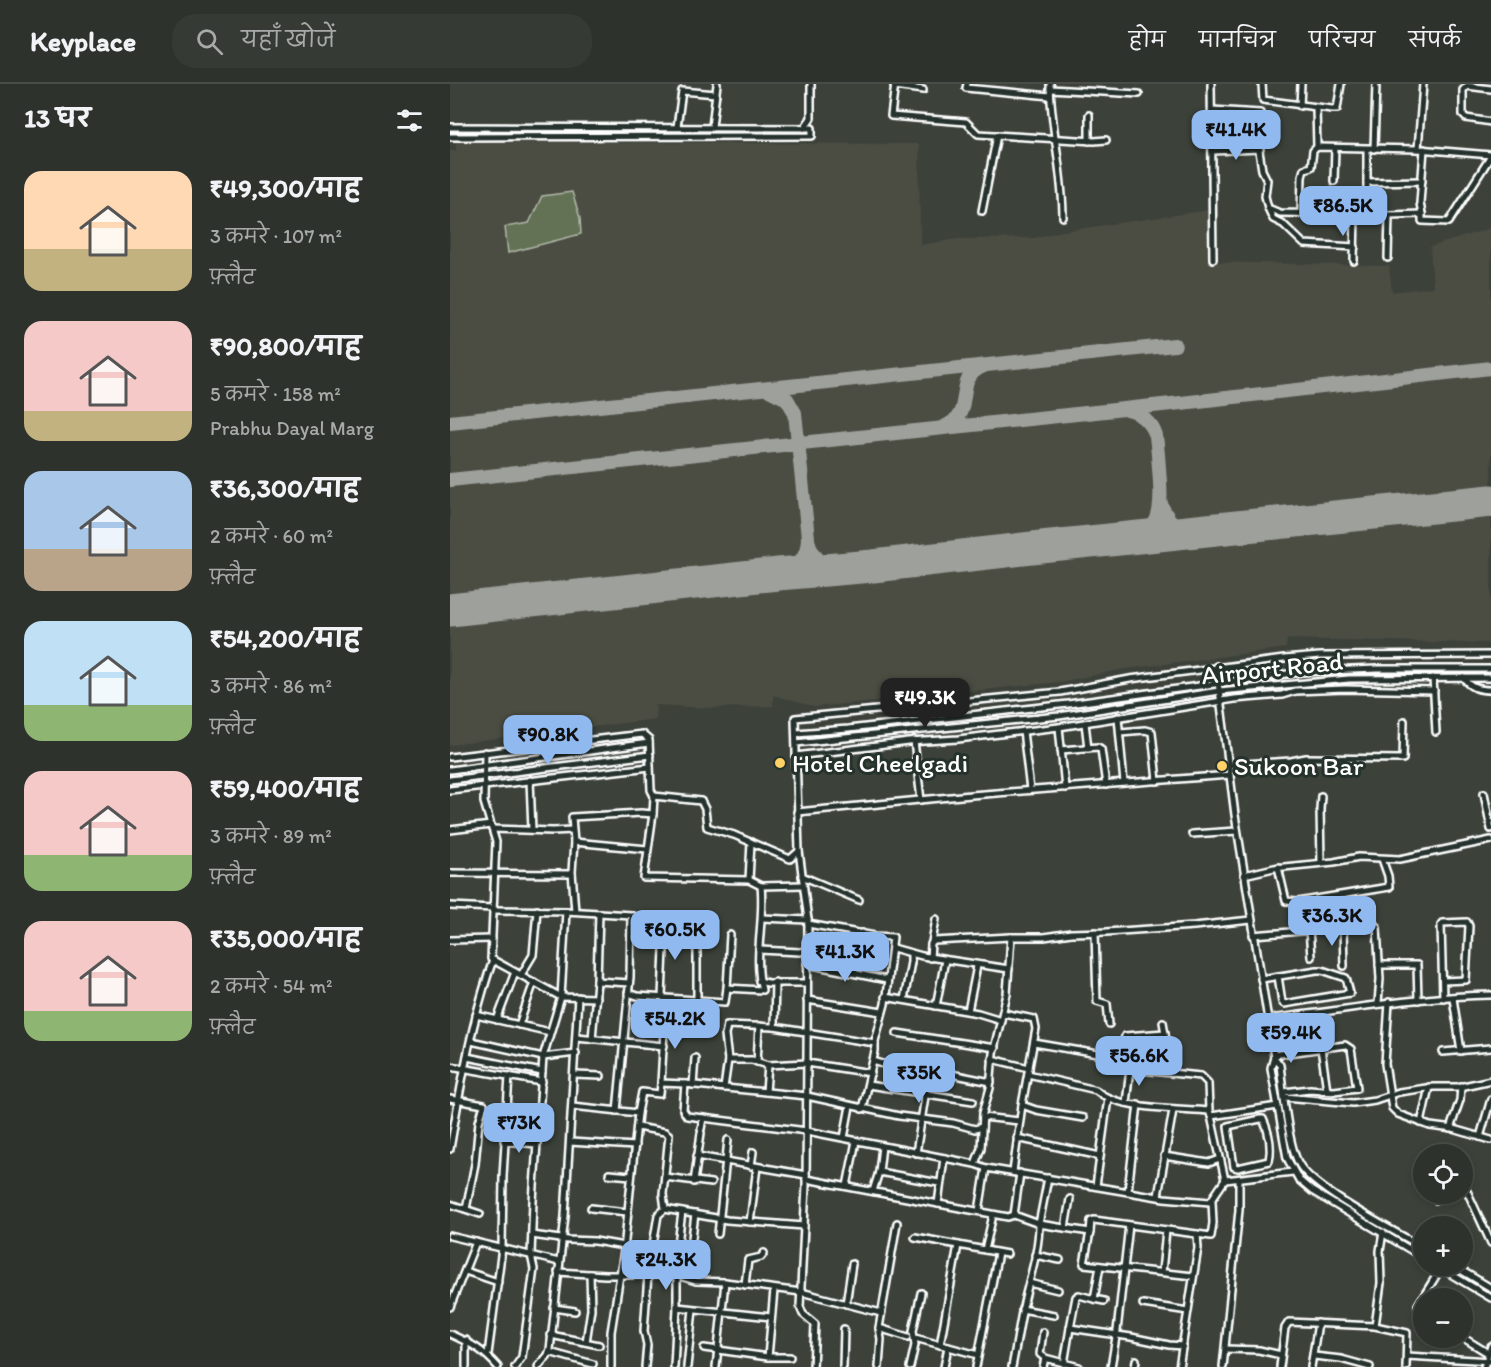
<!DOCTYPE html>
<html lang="hi">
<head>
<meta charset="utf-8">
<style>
	:root { --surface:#2d322c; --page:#353a34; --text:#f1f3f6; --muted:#a7aaa9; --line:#484d48; --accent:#90b9f0 }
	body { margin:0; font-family:Itim,"Playpen Sans Deva",sans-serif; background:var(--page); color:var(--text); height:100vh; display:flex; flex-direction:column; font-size:22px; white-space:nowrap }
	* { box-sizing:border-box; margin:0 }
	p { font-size:20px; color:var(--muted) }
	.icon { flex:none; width:33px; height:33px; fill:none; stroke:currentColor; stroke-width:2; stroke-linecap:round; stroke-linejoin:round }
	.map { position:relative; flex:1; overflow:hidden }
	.details { display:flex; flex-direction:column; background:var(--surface); width:450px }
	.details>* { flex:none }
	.controls { position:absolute; left:963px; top:1060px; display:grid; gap:12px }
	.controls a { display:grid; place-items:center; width:60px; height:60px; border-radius:50%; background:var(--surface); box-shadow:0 3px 9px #0003,0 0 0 2px var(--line); font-size:30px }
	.price { position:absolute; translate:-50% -51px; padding:0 14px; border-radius:12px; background:var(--accent); color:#111; font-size:20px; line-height:39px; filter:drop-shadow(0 2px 3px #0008) }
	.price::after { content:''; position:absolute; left:50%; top:36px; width:18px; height:14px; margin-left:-9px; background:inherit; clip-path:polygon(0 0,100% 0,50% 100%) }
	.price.current { background:#222; color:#fff }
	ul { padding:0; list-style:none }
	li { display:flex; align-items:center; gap:18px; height:150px; padding:0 24px }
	li span { display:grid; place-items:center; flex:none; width:168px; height:120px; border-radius:18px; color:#555 }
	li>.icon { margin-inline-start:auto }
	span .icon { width:72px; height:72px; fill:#fffc; stroke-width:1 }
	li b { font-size:26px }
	h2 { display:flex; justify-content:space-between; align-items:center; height:72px; padding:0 24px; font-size:26px }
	header { display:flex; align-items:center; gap:36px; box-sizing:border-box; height:84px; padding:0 30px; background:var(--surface); border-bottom:2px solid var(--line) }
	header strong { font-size:28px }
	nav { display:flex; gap:33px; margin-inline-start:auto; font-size:21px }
	.search { width:420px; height:54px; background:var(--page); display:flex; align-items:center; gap:15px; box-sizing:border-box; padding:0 21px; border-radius:24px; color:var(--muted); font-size:22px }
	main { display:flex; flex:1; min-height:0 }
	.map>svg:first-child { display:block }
	.built { fill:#4b4d43 }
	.green { fill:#637254; stroke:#b1b8aa; stroke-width:1.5 }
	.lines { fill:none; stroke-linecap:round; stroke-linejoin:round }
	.taxiway { stroke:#9ea09c; stroke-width:14 }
	.runway { stroke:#9ea09c; stroke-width:33 }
	.minor-casing { stroke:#fff; stroke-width:10 }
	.minor { stroke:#26332d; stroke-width:5 }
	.poi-dot { fill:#ffd166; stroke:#26332d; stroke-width:2 }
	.labels { text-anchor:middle; stroke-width:6; stroke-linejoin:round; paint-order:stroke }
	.street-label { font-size:26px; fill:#fff; stroke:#26332d }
	.poi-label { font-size:26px; fill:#fff; stroke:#26332d; text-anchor:start }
</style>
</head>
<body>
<header>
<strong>Keyplace</strong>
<div class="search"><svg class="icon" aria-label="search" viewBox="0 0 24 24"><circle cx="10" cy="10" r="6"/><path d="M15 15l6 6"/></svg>यहाँ खोजें</div>
<nav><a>होम</a><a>मानचित्र</a><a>परिचय</a><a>संपर्क</a></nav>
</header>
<main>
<section class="details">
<h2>13 घर<svg class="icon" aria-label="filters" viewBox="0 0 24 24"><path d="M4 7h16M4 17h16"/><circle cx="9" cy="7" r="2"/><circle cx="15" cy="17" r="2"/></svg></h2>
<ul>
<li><span style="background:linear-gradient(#ffd9b3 65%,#c2b280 0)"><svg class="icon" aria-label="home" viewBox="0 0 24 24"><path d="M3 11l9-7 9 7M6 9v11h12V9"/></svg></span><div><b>₹49,300/माह</b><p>3 कमरे · 107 m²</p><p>फ़्लैट</p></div></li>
<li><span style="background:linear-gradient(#f6c9c9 75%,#c2b280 0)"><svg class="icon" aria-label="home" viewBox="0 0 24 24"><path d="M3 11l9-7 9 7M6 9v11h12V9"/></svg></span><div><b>₹90,800/माह</b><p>5 कमरे · 158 m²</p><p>Prabhu Dayal Marg</p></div></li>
<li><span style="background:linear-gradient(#a9c7e8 65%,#b9a48a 0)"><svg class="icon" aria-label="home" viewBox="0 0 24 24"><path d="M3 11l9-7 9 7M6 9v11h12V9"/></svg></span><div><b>₹36,300/माह</b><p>2 कमरे · 60 m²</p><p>फ़्लैट</p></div></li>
<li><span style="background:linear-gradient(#bfe0f5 70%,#8fb573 0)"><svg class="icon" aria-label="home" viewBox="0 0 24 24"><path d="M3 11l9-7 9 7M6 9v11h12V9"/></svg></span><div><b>₹54,200/माह</b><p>3 कमरे · 86 m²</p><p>फ़्लैट</p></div></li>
<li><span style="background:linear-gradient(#f6c9c9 70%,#8fb573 0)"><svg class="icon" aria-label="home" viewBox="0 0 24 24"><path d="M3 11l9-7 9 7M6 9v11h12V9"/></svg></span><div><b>₹59,400/माह</b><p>3 कमरे · 89 m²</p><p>फ़्लैट</p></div></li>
<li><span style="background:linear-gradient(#f6c9c9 75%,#8fb573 0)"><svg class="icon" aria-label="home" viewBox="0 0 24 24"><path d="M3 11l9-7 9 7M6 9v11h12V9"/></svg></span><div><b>₹35,000/माह</b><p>2 कमरे · 54 m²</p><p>फ़्लैट</p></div></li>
</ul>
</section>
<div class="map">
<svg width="1041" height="1283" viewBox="0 0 1041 1283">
	<rect width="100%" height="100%" fill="#3c423a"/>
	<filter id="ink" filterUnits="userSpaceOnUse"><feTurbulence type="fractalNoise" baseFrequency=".0167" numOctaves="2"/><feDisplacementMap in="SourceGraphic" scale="12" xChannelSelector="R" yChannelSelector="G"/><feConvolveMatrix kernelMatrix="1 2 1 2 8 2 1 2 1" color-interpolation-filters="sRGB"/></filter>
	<g filter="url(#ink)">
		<!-- built -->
		<path class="built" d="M6,58L469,60L470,161L508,155L585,154L607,148L760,126L761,178L939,182L942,208L983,203L980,163L1041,144V559L837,555L836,564L675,585L609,598L364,623L323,611V622L262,624L206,621L205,635L0,661V67H6Z"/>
		<!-- green -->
		<path class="green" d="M122,108L130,134L131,150L58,169L55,143L79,139L92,112Z"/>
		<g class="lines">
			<!-- taxiway -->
			<g class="taxiway">
				<path d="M319,306L337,315L345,329L358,454C358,474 346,485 328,490"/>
				<path d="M0,338L725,261"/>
				<path d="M493,343C528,331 500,295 534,282"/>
				<path d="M0,396L731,319L1041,284"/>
				<path d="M711,420C722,450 740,447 767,445"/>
				<path d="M358,456C363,477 381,485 401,484"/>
				<path d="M672,456C709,449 712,433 710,398C709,383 708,367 706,352C701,337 691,329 677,326"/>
			</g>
			<!-- runway -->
			<path class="runway" d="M0,526L328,490L423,482L591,463L1041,417"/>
			<!-- minor casing -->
			<g class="minor-casing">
				<g id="minor">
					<path d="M445,0L441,32L516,38L528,50L644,57L656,56"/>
					<path d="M517,0L516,4L600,12"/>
					<path d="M600,0C601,45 613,88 613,133"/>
					<path d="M761,0L763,175"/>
					<path d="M812,0L813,16L882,25H887L891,0"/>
					<path d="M444,2L473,6"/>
					<path d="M600,5L689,10"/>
					<path d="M1041,5L1017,2L1013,6V31L1016,34L1041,38"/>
					<path d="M850,22L851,0"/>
					<path d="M866,24L867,63"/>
					<path d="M762,26L810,29L809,67L812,86L817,96L815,112L818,124L830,129L939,131L972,130V137L999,138L1041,72"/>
					<path d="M639,31V57"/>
					<path d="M0,43L362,44V52L0,53"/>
					<path d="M227,43L232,7L266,10"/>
					<path d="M262,43L267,0"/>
					<path d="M354,44L361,34V0"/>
					<path d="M917,65V130"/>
					<path d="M924,65L926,0"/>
					<path d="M968,65L973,0"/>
					<path d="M762,67L810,65"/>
					<path d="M884,97L885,64"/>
					<path d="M917,98L972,97"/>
					<path d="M818,124L823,135L833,140L854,160L905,163"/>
					<path d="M532,127L547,51"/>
					<path d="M851,129L852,92L854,85L861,83L863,67L867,63L968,65L1041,71"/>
					<path d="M972,130L970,119L974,65"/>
					<path d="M938,174L939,131"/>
					<path d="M904,177L905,130"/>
					<path d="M766,582L785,731L824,973L821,984L837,1074L849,1096L862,1107L974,1174"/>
					<path d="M983,594L986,648"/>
					<path d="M1014,594C1021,604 1029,606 1041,606"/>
					<path d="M668,633L674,699"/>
					<path d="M635,639L638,664"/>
					<path d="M609,643L615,704"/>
					<path d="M573,647L580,706"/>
					<path d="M670,648L695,646L702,648L707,697"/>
					<path d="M346,649L398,645L618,620L852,588L927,585H1041"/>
					<path d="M464,657L471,716"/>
					<path d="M346,659L609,632L769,607L899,595L1041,594"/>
					<path d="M611,666L648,663L651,665L656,701"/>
					<path d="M346,672L459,658L508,655L609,643L784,615L832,611L845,607L895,605L984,607"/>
					<path d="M0,673L192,650L199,656L201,706L204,712L251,717L255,725L257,743L284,751L340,775L349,767L345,634L610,608L680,595L834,575L870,572L1041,571"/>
					<path d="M778,681L841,677L856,674L953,675L954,637"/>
					<path d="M0,686L199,659"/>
					<path d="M0,696L200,671"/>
					<path d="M80,696L82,746"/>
					<path d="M0,706L200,683"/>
					<path d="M1034,709L1041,745"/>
					<path d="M347,728L521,711L780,691"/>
					<path d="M203,730L194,794L299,796"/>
					<path d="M42,745L103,747L122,746"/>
					<path d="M0,746L41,741"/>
					<path d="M742,750L787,747"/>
					<path d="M124,758L197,765"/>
					<path d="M301,758L299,796L311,802L353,801"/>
					<path d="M349,767L358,836L356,1102L350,1223L353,1230L365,1240L363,1283"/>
					<path d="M871,779L870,725L871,712"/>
					<path d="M828,783L836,817L848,818L939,803L938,792L932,775"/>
					<path d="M0,789L122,790"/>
					<path d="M794,791L824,784L884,778L909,773L950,775L1041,756"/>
					<path d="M352,792L409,816"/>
					<path d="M0,822L43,824"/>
					<path d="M43,826L116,827"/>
					<path d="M125,827L122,788L124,758L122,733L191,729L203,730L204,712"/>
					<path d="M312,834L358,836"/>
					<path d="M358,840L425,852L443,853L435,920L425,957V967L412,1025"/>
					<path d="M893,844L894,882"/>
					<path d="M859,845L861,873"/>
					<path d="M645,848L647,917L657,920L659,940"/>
					<path d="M803,851L925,841L927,843L930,895L928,919"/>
					<path d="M247,852V915"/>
					<path d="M0,856L42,855"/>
					<path d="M482,858L486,835"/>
					<path d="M443,864L472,872L559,885"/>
					<path d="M310,866L350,868L357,866"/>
					<path d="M480,874L481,860L484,857L561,853"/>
					<path d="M43,876L111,913L146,914"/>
					<path d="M357,880L437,896"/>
					<path d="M929,881H967L968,916"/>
					<path d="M404,889L412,849"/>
					<path d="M71,891L83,871L87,826"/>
					<path d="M811,895L867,886H872L896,894L900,909L834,920L832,918L828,892"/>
					<path d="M147,897L179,899"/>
					<path d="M309,897L318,899H357"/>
					<path d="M993,897L1016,896L1019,842L1017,838L992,839L991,841L993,914"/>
					<path d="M277,904L280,851"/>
					<path d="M178,909L187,912L275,918L277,904L312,906C303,873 315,836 311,802"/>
					<path d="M212,913L215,840"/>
					<path d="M435,913L528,929L551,936"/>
					<path d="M1003,914L1011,967"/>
					<path d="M357,916L432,928"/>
					<path d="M454,916L461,878V869"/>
					<path d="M939,918L935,980L942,1024L948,1030L980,1042L1003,1045L1041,1056"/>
					<path d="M486,922L495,876"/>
					<path d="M518,927L527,882"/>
					<path d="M553,929L584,935L586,945L572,1021L563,1088"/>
					<path d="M215,930L211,999L235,1000"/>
					<path d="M26,931L100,948"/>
					<path d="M817,935C892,927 966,912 1041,911"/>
					<path d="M47,936L65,888"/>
					<path d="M713,938L722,989"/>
					<path d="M69,941L84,898"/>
					<path d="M324,943L325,898"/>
					<path d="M447,949L545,964"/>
					<path d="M127,953L214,962"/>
					<path d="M142,955L147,897L149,829"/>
					<path d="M21,957L93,973L126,969"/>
					<path d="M584,959L654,971L670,984L751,992L758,999L759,1027"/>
					<path d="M871,964L877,1006"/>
					<path d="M993,968L1041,964"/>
					<path d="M824,971L895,961L901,965L907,1004L884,1007L860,1005L834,1008"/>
					<path d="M17,973L92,988"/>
					<path d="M824,973L830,981C833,1006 838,1061 849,1080C862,1105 946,1148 974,1164"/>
					<path d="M542,975L579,984"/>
					<path d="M278,976H302L318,981L357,979L421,989"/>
					<path d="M423,977L433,980L491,988L541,998"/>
					<path d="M307,978L309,942"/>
					<path d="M0,982L92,998"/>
					<path d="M668,983L675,952L715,949"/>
					<path d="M578,990L646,1006C667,1026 729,1024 759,1027L761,1032L828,1022"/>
					<path d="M124,991L151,992"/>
					<path d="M243,1001L245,974"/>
					<path d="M418,1001L523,1017"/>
					<path d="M274,1004L278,976L275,951L277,941L324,943L425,959"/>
					<path d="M316,1008L318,981"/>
					<path d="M835,1013L903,1019L925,1016L949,1008L983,1003H1009L1041,996"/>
					<path d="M0,1015L34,1021L29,1038L25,1080L16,1125"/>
					<path d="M676,1019L680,985"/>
					<path d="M572,1021L586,1026L633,1034"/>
					<path d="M122,1022L188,1029L174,1166L161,1248V1283"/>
					<path d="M188,1029L192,1008L210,1010L211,999"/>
					<path d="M761,1032L775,1096"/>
					<path d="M533,1033L569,1037"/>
					<path d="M810,1035H813C819,1048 822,1063 819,1077L788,1084L784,1083L778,1042Z"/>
					<path d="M971,1039L979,1003"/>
					<path d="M187,1043L215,1048L219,1051L213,1110L215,1125"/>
					<path d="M532,1043L525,1045L503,1039L449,1032L357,1012L235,1000L233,1026L237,1032L357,1047L525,1080L536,1084L714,1114L760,1118L775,1096L843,1088"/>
					<path d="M251,1045L253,1034"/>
					<path d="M1000,1045L1010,1016L1011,1002"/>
					<path d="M1030,1053L1041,1015"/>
					<path d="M394,1054L400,1022"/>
					<path d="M567,1054L650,1072"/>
					<path d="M54,1057L87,1060"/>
					<path d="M120,1058L185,1062"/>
					<path d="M0,1065C11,1001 21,938 43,876L41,875L46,758L34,718L35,668"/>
					<path d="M466,1069L479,987"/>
					<path d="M247,1072L356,1091"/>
					<path d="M714,1072L759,1079L770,1075"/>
					<path d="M525,1080L531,1064L533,1029L540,1004L543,969L557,910L561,853H594L621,849L656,848L744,842L801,836"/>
					<path d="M301,1082L303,1068"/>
					<path d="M429,1088L489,1099"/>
					<path d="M159,1090L181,1092"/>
					<path d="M215,1093L261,1099"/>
					<path d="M598,1094L589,1140L640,1148L641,1137L644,1136L761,1152L763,1139L762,1117"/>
					<path d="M356,1095L558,1133L564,1131L570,1089"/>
					<path d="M244,1098L251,1049"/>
					<path d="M397,1102L406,1057"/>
					<path d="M646,1102L658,1014"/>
					<path d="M1012,1106L1017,1107L1041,1159"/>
					<path d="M423,1107L429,1088L432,1062"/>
					<path d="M678,1107L688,1020"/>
					<path d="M708,1112L723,1026"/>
					<path d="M986,1116L1000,1110"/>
					<path d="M0,1120L30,1130"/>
					<path d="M488,1120L494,1074"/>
					<path d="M141,1124L177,1128"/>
					<path d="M529,1127L536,1084"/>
					<path d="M300,1138L307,1083"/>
					<path d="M615,1144L620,1115"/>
					<path d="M640,1148L634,1180L743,1192"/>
					<path d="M268,1150L278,1056"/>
					<path d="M82,1151L118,1156L145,1157L174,1162"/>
					<path d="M0,1152L109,1178"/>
					<path d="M465,1153L508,1161"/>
					<path d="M228,1160L232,1128"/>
					<path d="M241,1162L245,1130"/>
					<path d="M535,1166L543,1131"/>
					<path d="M585,1171L610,1176"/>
					<path d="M650,1182L644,1215L629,1211L626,1213L620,1244L681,1253L719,1261L733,1262"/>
					<path d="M987,1182L1041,1214"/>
					<path d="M1004,1182L1041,1204"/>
					<path d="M15,1187L48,1198"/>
					<path d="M108,1188L155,1191H227L246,1197L275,1198L351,1208L431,1229"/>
					<path d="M712,1188L716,1146"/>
					<path d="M579,1199L608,1206"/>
					<path d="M295,1201L298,1176L311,1173L314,1169"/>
					<path d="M644,1215L654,1217"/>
					<path d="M396,1220L402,1180"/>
					<path d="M693,1220L738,1227"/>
					<path d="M0,1223L26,1158"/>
					<path d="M227,1223V1191"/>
					<path d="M104,1224L125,1227"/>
					<path d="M572,1225L604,1231"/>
					<path d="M974,1229L969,1226L968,1221L991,1184"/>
					<path d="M925,1242L931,1199L930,1167L933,1148"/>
					<path d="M429,1244L458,1253"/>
					<path d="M593,1248L590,1270L595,1274"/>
					<path d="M0,1250C22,1260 32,1265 48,1283"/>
					<path d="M101,1251L149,1261"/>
					<path d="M1012,1253L1038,1269"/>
					<path d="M465,1254L528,1271"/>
					<path d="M16,1256V1283"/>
					<path d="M136,1258L141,1225L140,1190"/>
					<path d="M490,1261L508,1161L557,1170"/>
					<path d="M254,1264L318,1273L324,1206"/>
					<path d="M775,1265L809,1266L831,1271"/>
					<path d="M99,1268L143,1280"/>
					<path d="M38,1270L52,1164L53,1092L59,992"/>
					<path d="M864,1272L891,1275L920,1283"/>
					<path d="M957,1272L1041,1277"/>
					<path d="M318,1273H340"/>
					<path d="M614,1280L620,1244"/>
					<path d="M65,1283L72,1273L84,1185L81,1171L83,1117L93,973L111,913L116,827L181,831L180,893L167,1027"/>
					<path d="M88,1283L98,1271L100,1266L115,1132L128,913"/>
					<path d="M195,1283L197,1261L194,1247L198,1191L208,1131L215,1125L277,1136L354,1142"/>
					<path d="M224,1283L227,1223L321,1233"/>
					<path d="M237,1283L243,1225"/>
					<path d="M266,1283L275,1198"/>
					<path d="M393,1283L394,1245"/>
					<path d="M429,1283L431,1255L429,1244L447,1139"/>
					<path d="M460,1283L465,1261L463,1247L471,1209"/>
					<path d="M494,1283L498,1263"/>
					<path d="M526,1283L548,1169"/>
					<path d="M562,1283C566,1263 569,1243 573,1223C579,1195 589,1168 589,1140L564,1131"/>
					<path d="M593,1283L595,1274L629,1283"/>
					<path d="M661,1283L667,1247L679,1141"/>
					<path d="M685,1283L686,1276"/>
					<path d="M729,1283L748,1164L747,1150"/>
					<path d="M773,1283L789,1126V1095"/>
					<path d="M830,1283L835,1244L839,1238L925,1242L957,1249L956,1283"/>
					<path d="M861,1283L868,1239"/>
					<path d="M1034,1283L1041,1262"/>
				</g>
			</g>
			<!-- minor -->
			<use href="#minor" class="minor"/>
		</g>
	</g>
	<!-- markers -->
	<g class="poi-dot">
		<circle cx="330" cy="679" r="6"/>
		<circle cx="772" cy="682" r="6"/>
	</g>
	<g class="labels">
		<!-- street labels -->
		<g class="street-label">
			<text transform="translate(822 584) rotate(-6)" y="9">Airport Road</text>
		</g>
		<!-- poi labels -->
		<g class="poi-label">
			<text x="342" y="688">Hotel Cheelgadi</text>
			<text x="784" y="691">Sukoon Bar</text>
		</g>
	</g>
</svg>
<div class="controls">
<a><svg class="icon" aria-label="locate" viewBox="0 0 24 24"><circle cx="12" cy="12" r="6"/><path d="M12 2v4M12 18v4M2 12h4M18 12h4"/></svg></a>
<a>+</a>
<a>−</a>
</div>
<b class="price" style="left:786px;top:77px">₹41.4K</b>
<b class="price" style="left:893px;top:153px">₹86.5K</b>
<b class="price current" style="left:475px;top:645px">₹49.3K</b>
<b class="price" style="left:98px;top:682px">₹90.8K</b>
<b class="price" style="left:882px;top:863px">₹36.3K</b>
<b class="price" style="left:225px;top:877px">₹60.5K</b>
<b class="price" style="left:395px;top:899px">₹41.3K</b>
<b class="price" style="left:225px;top:966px">₹54.2K</b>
<b class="price" style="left:841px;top:980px">₹59.4K</b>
<b class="price" style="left:689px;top:1003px">₹56.6K</b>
<b class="price" style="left:469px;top:1020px">₹35K</b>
<b class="price" style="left:69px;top:1070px">₹73K</b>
<b class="price" style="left:216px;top:1207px">₹24.3K</b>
</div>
</main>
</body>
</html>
